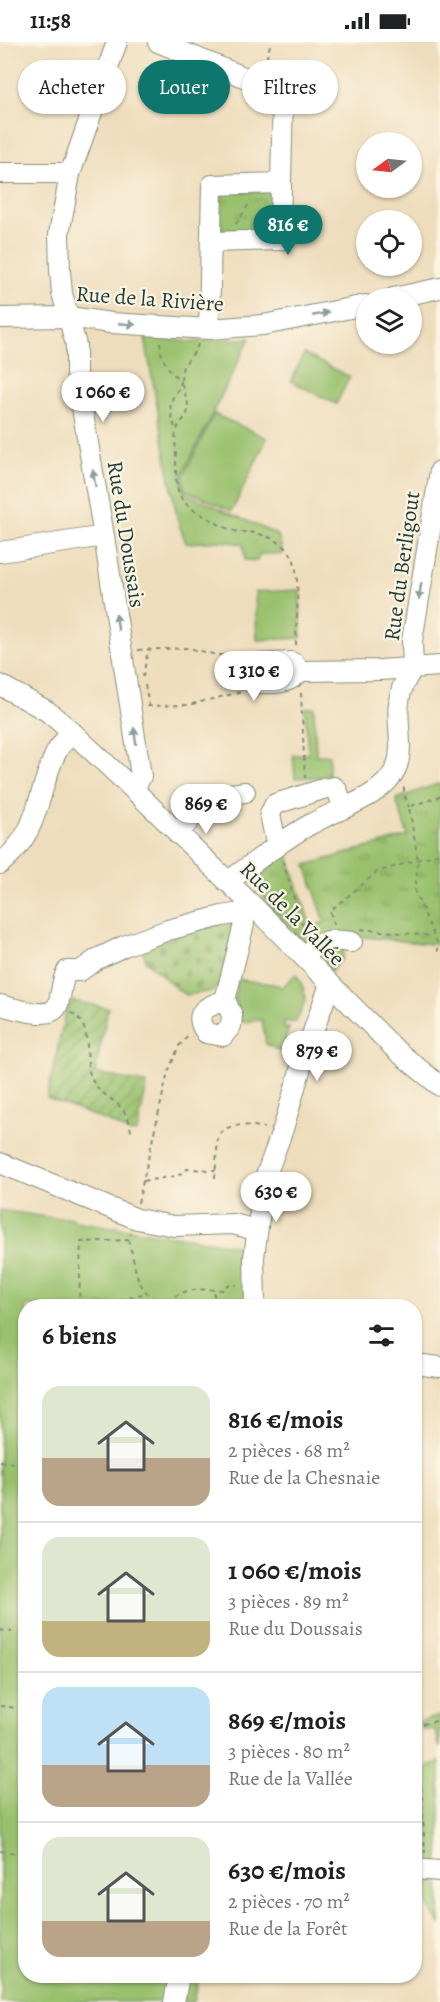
<!DOCTYPE html>
<html lang="fr">
<head>
<meta charset="utf-8">
<style>
	:root { --surface:#fff; --page:#f6f6f6; --text:#202124; --muted:#757577; --line:#e0e0e0; --accent:#0f766e }
	body { margin:0; font-family:Alegreya,serif; background:var(--page); color:var(--text); height:100vh; display:flex; flex-direction:column; font-size:22px; white-space:nowrap }
	* { box-sizing:border-box; margin:0 }
	p { font-size:20px; color:var(--muted) }
	.icon { flex:none; width:33px; height:33px; fill:none; stroke:currentColor; stroke-width:2; stroke-linecap:round; stroke-linejoin:round }
	.map { position:relative; flex:1; overflow:hidden }
	.panel { position:absolute; left:18px; top:1257px; width:404px; height:684px; display:flex; flex-direction:column; background:var(--surface); border-radius:24px; box-shadow:0 2px 4px #0004 }
	.panel>* { flex:none }
	.top-card { position:absolute; left:18px; top:18px; width:405px; height:54px; display:flex; gap:12px }
	.needle { width:39px; rotate:255deg }
	.fabs { position:absolute; left:356px; top:90px; display:grid; gap:12px }
	.fabs a { display:grid; place-items:center; width:66px; height:66px; border-radius:50%; background:var(--surface); box-shadow:0 2px 4px #0004; font-size:30px }
	.price { position:absolute; translate:-50% -51px; padding:0 14px; border-radius:21px; background:#fff; color:#222; font-size:20px; line-height:39px; filter:drop-shadow(0 2px 3px #0008) }
	.price::after { content:''; position:absolute; left:50%; top:36px; width:18px; height:14px; margin-left:-9px; background:inherit; clip-path:polygon(0 0,100% 0,50% 100%) }
	.price.on { background:var(--accent); color:#fff }
	ul { padding:0; list-style:none }
	li { display:flex; align-items:center; gap:18px; height:150px; padding:0 24px }
	li+li { border-top:2px solid var(--line) }
	li span { display:grid; place-items:center; flex:none; width:168px; height:120px; border-radius:18px; color:#555 }
	li>.icon { margin-inline-start:auto }
	span .icon { width:72px; height:72px; fill:#fffc; stroke-width:1 }
	li b { font-size:26px }
	h2 { display:flex; justify-content:space-between; align-items:center; height:72px; padding:0 24px; font-size:26px }
	.chip { padding:0 21px; border-radius:27px; background:var(--surface); box-shadow:0 2px 4px #0004; font-size:21px; line-height:54px }
	.chip.on { background:var(--accent); color:#fff }
	.status { display:flex; justify-content:space-between; align-items:center; height:42px; padding:0 30px; background:var(--surface); direction:ltr }
	.status svg { height:16px; fill:currentColor }
	.map>svg:first-child { display:block }
	.grass { fill:#99c16d; stroke:#5c7f50; stroke-width:1.5 }
	.cemetery { fill:url(#cemetery-stones); stroke:#5c7f50; stroke-width:1.5 }
	.park { fill:url(#park-tufts); stroke:#5c7f50; stroke-width:1.5 }
	.garden { fill:url(#garden-furrows); stroke:#5c7f50; stroke-width:1.5 }
	.lines { fill:none; stroke-linecap:round; stroke-linejoin:round }
	.minor-casing { stroke:#868d78; stroke-width:22 }
	.path { stroke:#868d78; stroke-width:2; stroke-dasharray:4.5 4.5; stroke-linecap:butt }
	.minor { stroke:#fff; stroke-width:20 }
	.oneway { fill:#8f9e9a }
	.labels { text-anchor:middle; stroke-width:4.5; stroke-linejoin:round; paint-order:stroke }
	.street-label { font-size:22px; fill:#1f3d34; stroke:#fcf5e5 }
</style>
</head>
<body>
<div class="status"><b>11:58</b><svg viewBox="0 0 49 12"><path d="M0 12V9h3v3zM5 12V6h3v6zM10 12V3h3v9zM15 12V0h3v12zM26 1h20v11H26zM47 4h2v5h-2z"/></svg></div>
<div class="map">
<svg width="440" height="1960" viewBox="0 0 440 1960">
	<defs>
		<pattern id="cemetery-stones" width="16" height="16" patternUnits="userSpaceOnUse" patternTransform="scale(1.5)"><rect width="16" height="16" fill="#99c16d"/><path d="M2 7V4a2 2 0 0 1 4 0v3zM10 15v-3a2 2 0 0 1 4 0v3z" fill="#7c9e5a"/></pattern>
		<pattern id="park-tufts" width="24" height="20" patternUnits="userSpaceOnUse" patternTransform="scale(1.5)"><rect width="24" height="20" fill="#99c16d"/><path d="M3 7l-1-3M5 7V3M7 7l1-3M15 17l-1-3M17 17v-4M19 17l1-3" fill="none" stroke="#7c9e5a"/></pattern>
		<pattern id="garden-furrows" width="10" height="10" patternUnits="userSpaceOnUse" patternTransform="scale(1.5)"><rect width="10" height="10" fill="#99c16d"/><path d="M-1 1l2-2M0 10L10 0M9 11l2-2" fill="none" stroke="#7c9e5a"/></pattern>
	</defs>
	<rect width="100%" height="100%" fill="#fcf5e5"/>
	<filter id="ink" filterUnits="userSpaceOnUse"><feTurbulence type="fractalNoise" baseFrequency=".0167" numOctaves="2"/><feDisplacementMap in="SourceGraphic" scale="12" xChannelSelector="R" yChannelSelector="G"/><feConvolveMatrix kernelMatrix="1 2 1 2 8 2 1 2 1" color-interpolation-filters="sRGB"/></filter>
	<filter id="wash" filterUnits="userSpaceOnUse"><feTurbulence type="fractalNoise" baseFrequency=".008" numOctaves="4" result="noise"/><feDisplacementMap in="SourceGraphic" scale="24" xChannelSelector="R" yChannelSelector="G"/><feGaussianBlur stdDeviation="1.35" result="paint"/><feColorMatrix in="noise" values="0 0 0 0 0 0 0 0 0 0 0 0 0 0 0 0 0 1.4 0 .05"/><feComposite in="paint" operator="in"/></filter>
	<g filter="url(#wash)">
		<rect width="100%" height="100%" fill="#eeddbc"/>
		<!-- grass -->
		<g class="grass">
			<path d="M145,296L192,300L250,296L181,435L184,449L189,453L278,493L283,512H260L257,519L245,518L243,502L221,499L186,501L177,476Z"/>
			<path d="M304,312L350,335L336,362L291,339Z"/>
			<path d="M214,372L267,396L232,469L185,448L183,435Z"/>
			<path d="M300,548L301,596L257,598L255,550Z"/>
			<path d="M314,665L316,713H329V734L295,736L293,713L308,712L305,666Z"/>
			<path d="M296,932C309,953 307,958 296,980H284V986H289L281,1010L266,1002L262,978L241,980L235,956L237,937L278,943L281,946Z"/>
			<path d="M0,1168L52,1176H73L74,1179L247,1205L250,1264H26V1934H170L165,1960H0Z"/>
			<path d="M440,1674V1706L435,1687L423,1689L420,1680Z"/>
			<path d="M440,1720V1806L438,1822L430,1821L425,1731L428,1724Z"/>
			<path d="M429,1837L440,1838V1882L426,1859Z"/>
			<path d="M188,1934H199L194,1960H183Z"/>
		</g>
		<!-- cemetery -->
		<path class="cemetery" d="M225,878L239,884L221,943L212,949L187,953L179,949L146,919L142,905Z"/>
		<!-- park -->
		<g class="park">
			<rect x="221" y="150" width="51" height="39"/>
			<path d="M440,741V903L346,893L342,917L331,929L268,862L261,849L259,840L261,832L287,811L311,885L325,880L306,823L408,794L396,757Z"/>
		</g>
		<!-- garden -->
		<path class="garden" d="M68,958L108,966L95,1031L147,1042L137,1090L129,1091L112,1081L47,1056Z"/>
	</g>
	<g filter="url(#ink)">
		<g class="lines">
			<!-- minor casing -->
			<g class="minor-casing">
				<g id="minor">
					<path d="M117,0L70,132L59,192L60,229L62,251L76,303V331L104,494L141,734L134,748"/>
					<path d="M158,0L283,51L281,141L212,143L209,287"/>
					<path d="M0,131H60L70,132"/>
					<path d="M211,200L280,198L281,141"/>
					<path d="M393,256L440,246"/>
					<path d="M0,276L69,275L111,281L209,287L263,283L366,263"/>
					<path d="M0,510L104,494"/>
					<path d="M413,626L412,599L440,429"/>
					<path d="M300,629L295,622L291,620L258,622C252,626 251,636 257,641C273,641 290,643 300,629L380,628L440,624"/>
					<path d="M0,643L47,669L72,690L134,748L253,864L397,1009L440,1044"/>
					<path d="M178,792L209,755L245,750"/>
					<path d="M277,805L270,772L275,762L323,747L334,745L337,748L344,766"/>
					<path d="M0,822C41,789 35,756 55,713C58,705 66,697 72,690"/>
					<path d="M227,840C253,822 283,797 311,782C337,767 385,755 397,724C404,704 396,680 399,660C400,647 406,637 413,626"/>
					<path d="M303,914C324,897 326,897 352,900"/>
					<path d="M225,958L232,973L231,984L223,994L206,991C192,970 206,965 225,958L244,882L241,871"/>
					<path d="M0,963C14,966 52,980 58,962C62,951 61,939 67,929H80L97,917L124,904L168,888L222,874L241,871L253,864"/>
					<path d="M0,1121L137,1177L174,1184L233,1182L256,1188"/>
					<path d="M255,1264L254,1215L264,1139L283,1087L304,1015L330,942"/>
					<path d="M414,1322L440,1325"/>
					<path d="M414,1827L440,1829"/>
					<path d="M174,1960L179,1934"/>
				</g>
			</g>
			<!-- path -->
			<g class="path">
				<path d="M264,25L271,0"/>
				<path d="M236,182L251,159"/>
				<path d="M160,300C161,320 168,326 181,340C180,348 174,351 172,358C168,367 173,379 176,388"/>
				<path d="M198,302C196,312 185,318 182,328C178,344 190,357 188,368C187,376 180,380 177,387C174,394 176,406 176,414C176,450 174,459 208,476C217,481 231,490 241,490C258,489 284,498 292,514C301,530 296,584 296,604"/>
				<path d="M138,608L188,606L217,613L242,614"/>
				<path d="M143,635L148,608"/>
				<path d="M145,643L149,664"/>
				<path d="M301,651L305,736"/>
				<path d="M147,664L188,663L241,650"/>
				<path d="M404,745V752L409,765"/>
				<path d="M283,819L300,878L308,889"/>
				<path d="M334,883L330,869L377,830L440,811"/>
				<path d="M361,887L433,894"/>
				<path d="M438,910V903L415,850L418,819L409,765L440,754"/>
				<path d="M71,971C94,982 83,1015 91,1035C101,1060 127,1055 131,1090"/>
				<path d="M215,1136L218,1094C228,1079 249,1083 265,1086"/>
				<path d="M143,1139L177,1134L187,1127L216,1128"/>
				<path d="M138,1161L168,1030L179,1004L189,993"/>
				<path d="M128,1198C138,1226 131,1243 161,1262"/>
				<path d="M79,1264L81,1200L128,1198L131,1192"/>
				<path d="M114,1264L123,1257L146,1251"/>
				<path d="M160,1264L161,1262C186,1246 194,1247 222,1248L227,1243H237"/>
				<path d="M214,1264V1248"/>
				<path d="M0,1419L26,1423"/>
				<path d="M0,1588L12,1590"/>
				<path d="M0,1664L26,1667"/>
				<path d="M24,1668L26,1677"/>
				<path d="M414,1684L440,1678"/>
				<path d="M414,1719L421,1742L425,1811"/>
				<path d="M26,1745V1750"/>
				<path d="M0,1809L26,1812"/>
			</g>
			<!-- minor -->
			<use href="#minor" class="minor"/>
		</g>
		<!-- one-way arrows -->
		<defs><path id="oneway-solid" d="M-6-.8H1V-3.2L6.5 0L1 3.2V.8H-6Z" transform="scale(1.5)"/></defs>
		<g class="oneway">
			<use href="#oneway-solid" transform="translate(321 272) rotate(-11)"/>
			<use href="#oneway-solid" transform="translate(127 282) rotate(5)"/>
			<use href="#oneway-solid" transform="translate(94 436) rotate(-100)"/>
			<use href="#oneway-solid" transform="translate(420 549) rotate(99)"/>
			<use href="#oneway-solid" transform="translate(117 580) rotate(-99)"/>
			<use href="#oneway-solid" transform="translate(135 694) rotate(-98)"/>
		</g>
	</g>
	<g class="labels">
		<!-- street labels -->
		<g class="street-label">
			<text transform="translate(150 256) rotate(4)" y="8">Rue de la Rivière</text>
			<text transform="translate(127 492) rotate(81)" y="8">Rue du Doussais</text>
			<text transform="translate(401 524) rotate(-82)" y="8">Rue du Berligout</text>
			<text transform="translate(293 871) rotate(45)" y="8">Rue de la Vallée</text>
		</g>
	</g>
</svg>
<div class="fabs">
<a><svg class="needle" viewBox="-14 -14 28 28"><path d="M0-13l5 13h-10z" fill="#e53935"/><path d="M0 13l5-13h-10z" fill="#757577"/></svg></a>
<a><svg class="icon" aria-label="locate" viewBox="0 0 24 24"><circle cx="12" cy="12" r="6"/><path d="M12 2v4M12 18v4M2 12h4M18 12h4"/></svg></a>
<a><svg class="icon" aria-label="layers" viewBox="0 0 24 24"><path d="M12 4l9 5-9 5-9-5zM3 14l9 5 9-5"/></svg></a>
</div>
<b class="price on" style="left:288px;top:214px">816 €</b>
<b class="price" style="left:103px;top:381px">1 060 €</b>
<b class="price" style="left:254px;top:660px">1 310 €</b>
<b class="price" style="left:206px;top:793px">869 €</b>
<b class="price" style="left:317px;top:1040px">879 €</b>
<b class="price" style="left:276px;top:1181px">630 €</b>
<div class="top-card">
<a class="chip">Acheter</a>
<a class="chip on">Louer</a>
<a class="chip">Filtres</a>
</div>
<section class="panel">
<h2>6 biens<svg class="icon" aria-label="filters" viewBox="0 0 24 24"><path d="M4 7h16M4 17h16"/><circle cx="9" cy="7" r="2"/><circle cx="15" cy="17" r="2"/></svg></h2>
<ul>
<li><span style="background:linear-gradient(#dfe7d0 60%,#b9a48a 0)"><svg class="icon" aria-label="home" viewBox="0 0 24 24"><path d="M3 11l9-7 9 7M6 9v11h12V9"/></svg></span><div><b>816 €/mois</b><p>2 pièces · 68 m²</p><p>Rue de la Chesnaie</p></div></li>
<li><span style="background:linear-gradient(#dfe7d0 70%,#c2b280 0)"><svg class="icon" aria-label="home" viewBox="0 0 24 24"><path d="M3 11l9-7 9 7M6 9v11h12V9"/></svg></span><div><b>1 060 €/mois</b><p>3 pièces · 89 m²</p><p>Rue du Doussais</p></div></li>
<li><span style="background:linear-gradient(#bfe0f5 65%,#b9a48a 0)"><svg class="icon" aria-label="home" viewBox="0 0 24 24"><path d="M3 11l9-7 9 7M6 9v11h12V9"/></svg></span><div><b>869 €/mois</b><p>3 pièces · 80 m²</p><p>Rue de la Vallée</p></div></li>
<li><span style="background:linear-gradient(#dfe7d0 70%,#b9a48a 0)"><svg class="icon" aria-label="home" viewBox="0 0 24 24"><path d="M3 11l9-7 9 7M6 9v11h12V9"/></svg></span><div><b>630 €/mois</b><p>2 pièces · 70 m²</p><p>Rue de la Forêt</p></div></li>
</ul>
</section>
</div>
</body>
</html>
